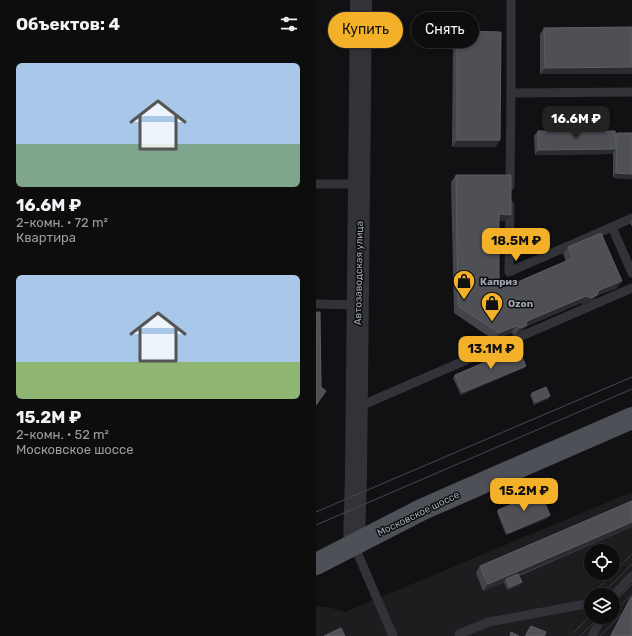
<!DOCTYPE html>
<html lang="ru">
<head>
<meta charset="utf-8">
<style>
	:root { --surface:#0d0d0e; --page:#161617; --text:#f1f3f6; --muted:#9a9c9e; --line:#2d2d2e; --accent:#f3b12a }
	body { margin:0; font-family:Rubik,sans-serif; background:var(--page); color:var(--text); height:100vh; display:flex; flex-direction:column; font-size:15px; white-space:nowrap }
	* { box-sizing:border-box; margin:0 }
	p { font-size:13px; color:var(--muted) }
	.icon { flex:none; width:22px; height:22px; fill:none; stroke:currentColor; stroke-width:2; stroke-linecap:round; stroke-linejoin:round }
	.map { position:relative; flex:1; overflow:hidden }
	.panel { display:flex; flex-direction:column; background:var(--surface); width:316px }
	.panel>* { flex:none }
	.top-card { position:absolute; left:12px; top:12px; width:244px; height:36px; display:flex; gap:8px }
	.controls { position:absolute; left:268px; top:544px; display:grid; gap:8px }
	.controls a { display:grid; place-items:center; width:36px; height:36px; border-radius:50%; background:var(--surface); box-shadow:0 2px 6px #0003,0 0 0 1px var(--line); font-size:20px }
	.price { position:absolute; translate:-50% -34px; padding:0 9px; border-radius:8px; background:var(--accent); color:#111; font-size:13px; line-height:26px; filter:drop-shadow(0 1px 2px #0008) }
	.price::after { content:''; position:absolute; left:50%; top:24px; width:12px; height:9px; margin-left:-6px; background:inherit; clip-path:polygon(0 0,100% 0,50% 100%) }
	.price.on { background:#222; color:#fff }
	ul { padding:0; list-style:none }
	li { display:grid; align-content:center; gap:8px; height:212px; padding:0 16px }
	li span { display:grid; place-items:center; height:124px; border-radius:6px; color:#555 }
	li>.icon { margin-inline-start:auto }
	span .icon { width:72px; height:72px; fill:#fffc; stroke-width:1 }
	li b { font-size:17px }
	h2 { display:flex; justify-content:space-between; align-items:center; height:48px; padding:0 16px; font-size:17px }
	.chip { padding:0 14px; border-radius:18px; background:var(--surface); box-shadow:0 2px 6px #0003,0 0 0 1px var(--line); font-size:14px; line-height:36px }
	.chip.on { background:var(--accent); color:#111 }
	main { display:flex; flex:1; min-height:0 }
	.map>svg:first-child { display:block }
	.built { fill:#1d1d20 }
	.industrial { fill:url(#industrial-furrows) }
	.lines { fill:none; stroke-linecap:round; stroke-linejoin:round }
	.service { stroke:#323338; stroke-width:9 }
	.tertiary { stroke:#323338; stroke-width:22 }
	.primary { stroke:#4e5057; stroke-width:22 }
	.tram { stroke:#47494f; stroke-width:1 }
	.wall { fill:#44454b }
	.shaded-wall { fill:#2b2c30 }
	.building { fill:#4e5056; stroke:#5c5e65 }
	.labels { text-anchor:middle; stroke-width:3; stroke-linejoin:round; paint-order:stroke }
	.street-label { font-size:10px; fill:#a3a8b4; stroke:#0c0c0e }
	.poi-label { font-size:10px; font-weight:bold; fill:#a3a8b4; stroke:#0c0c0e; text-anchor:start }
</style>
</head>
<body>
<main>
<section class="panel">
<h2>Объектов: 4<svg class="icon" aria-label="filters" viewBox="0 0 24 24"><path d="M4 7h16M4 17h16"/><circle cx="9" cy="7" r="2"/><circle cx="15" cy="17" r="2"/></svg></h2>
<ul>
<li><span style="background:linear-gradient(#a9c7e8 65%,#7fa58c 0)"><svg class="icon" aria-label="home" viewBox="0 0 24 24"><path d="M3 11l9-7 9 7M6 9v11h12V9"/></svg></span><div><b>16.6M ₽</b><p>2-комн. · 72 m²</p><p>Квартира</p></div></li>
<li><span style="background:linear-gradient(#a9c7e8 70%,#8fb573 0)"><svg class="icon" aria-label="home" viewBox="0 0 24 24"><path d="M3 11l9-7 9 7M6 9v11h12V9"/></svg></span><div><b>15.2M ₽</b><p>2-комн. · 52 m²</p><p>Московское шоссе</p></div></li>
</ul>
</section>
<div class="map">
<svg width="316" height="636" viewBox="0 0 316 636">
	<defs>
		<pattern id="industrial-furrows" width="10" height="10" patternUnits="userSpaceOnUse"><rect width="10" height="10" fill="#1d1d20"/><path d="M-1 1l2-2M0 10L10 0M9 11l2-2" fill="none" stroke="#3b3b3e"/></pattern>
	</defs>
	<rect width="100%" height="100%" fill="#111113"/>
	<!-- built -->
	<path class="built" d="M316,492V553L297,572V551H275V573H296L275,595L255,636H0V607H12L29,612Z"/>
	<!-- industrial -->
	<path class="industrial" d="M316,553V636H255L275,597V617H297V595H276L279,590Z"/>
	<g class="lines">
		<!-- service -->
		<g class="service">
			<path d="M195,93V0"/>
			<path d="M0,184H43"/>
			<path d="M194,186L195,93L316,92"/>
			<path d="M194,205L193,272L316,218"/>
			<path d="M296,227L316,273"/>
			<path d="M0,304L42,305"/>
			<path d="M42,407L316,288"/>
			<path d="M38,545L77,636"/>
			<path d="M297,596L316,576"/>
			<path d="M143,634L173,622L275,603"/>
			<path d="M276,636L286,617"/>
		</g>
		<!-- tertiary -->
		<path class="tertiary" d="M38,545L40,474L45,0"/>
		<!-- primary -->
		<path class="primary" d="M0,564L107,509L316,418"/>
		<!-- tram -->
		<g class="tram">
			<path d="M0,512L316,377"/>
			<path d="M0,525L316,389"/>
		</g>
	</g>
	<!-- wall -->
	<g class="wall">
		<path d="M316,27V74H224V34L228,28Z"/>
		<path d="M141,31L180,147H136L137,38Z"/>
		<path d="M222,131L299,134L301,133H316V179L297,178V153L296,154L219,155L218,136Z"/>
		<path d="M140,175L190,221H183V285L188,288L250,261L247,254L252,247L301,288L280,296L276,302L270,305L265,303L209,327L206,332L199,335L195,333L178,340L138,313L135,182Z"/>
		<path d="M316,219V227L314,222Z"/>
		<path d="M208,368L145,395L137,378L139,375Z"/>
		<path d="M216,393L234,396L232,399L218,405L214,395Z"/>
		<path d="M316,501V527L203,576L206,582L204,585L192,590L188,582L167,591L160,573L164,566Z"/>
		<path d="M182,510L232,518L190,535L181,512Z"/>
		<path d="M315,597L316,636H294L311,604Z"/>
		<path d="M215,626L228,636H209L211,631Z"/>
	</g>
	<!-- shaded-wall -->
	<g class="shaded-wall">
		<path d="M316,67V74H224L229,68Z"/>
		<path d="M141,140H184L180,147H136Z"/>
		<path d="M300,149L296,154L219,155L222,150Z"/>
		<path d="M300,173L316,174V179L297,178Z"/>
		<path d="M183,214L195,215L190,221H178Z"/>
		<path d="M306,281L301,288L280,296L276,302L270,305L265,303L209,327L206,332L199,335L204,328L211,321Z"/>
		<path d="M200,326L195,333L178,340L183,333Z"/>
		<path d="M210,366L208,368L145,395L147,392Z"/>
		<path d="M234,396L232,399L218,405L220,402Z"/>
		<path d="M234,515L232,518L190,535L192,533Z"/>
		<path d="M316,522V527L191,580L190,579L188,582L167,591L172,584Z"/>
		<path d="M206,582L204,585L192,590L194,587Z"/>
	</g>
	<!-- building -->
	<g class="building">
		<path d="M316,27V67L229,68L228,28Z"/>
		<path d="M141,31L185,32L184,140H141Z"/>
		<path d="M222,131H299L300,149L222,150Z"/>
		<path d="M301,133H316V174L300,173Z"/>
		<path d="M140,175H195V215L183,214V285L188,288L257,258L252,247L285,233L306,281L283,290L281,295L275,298L270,296L211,321L210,326L204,328L200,326L183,333L142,306Z"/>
		<path d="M0,312H4L5,387L10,391L0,405Z"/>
		<path d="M202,348L210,366L147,392L139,375Z"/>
		<path d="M230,387L234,396L220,402L216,393Z"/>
		<path d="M224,492L234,515L192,533L182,510Z"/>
		<path d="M316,501V522L172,584L164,566Z"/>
		<path d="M202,574L206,582L194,587L190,579Z"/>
		<path d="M315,597H316V636H295Z"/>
		<path d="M215,626L230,632L228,636H210Z"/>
		<path d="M25,628L29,636H8Z"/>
		<path d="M195,632L203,636H194Z"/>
	</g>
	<!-- icons -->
	<defs>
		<g id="shop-pin" transform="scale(1.15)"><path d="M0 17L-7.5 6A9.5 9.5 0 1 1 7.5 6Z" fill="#f3b12a" stroke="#0c0c0e"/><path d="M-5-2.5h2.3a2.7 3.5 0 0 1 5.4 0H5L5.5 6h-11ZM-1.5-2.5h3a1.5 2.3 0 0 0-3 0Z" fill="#111"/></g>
	</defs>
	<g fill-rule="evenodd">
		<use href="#shop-pin" x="148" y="281"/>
		<use href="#shop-pin" x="176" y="303"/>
	</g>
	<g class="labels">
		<!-- street labels -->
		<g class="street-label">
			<text transform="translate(42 273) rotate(-89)" y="4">Автозаводская улица</text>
			<text transform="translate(102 513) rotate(-26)" y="4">Московское шоссе</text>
		</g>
		<!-- poi labels -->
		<g class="poi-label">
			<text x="164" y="285">Каприз</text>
			<text x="192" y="307">Ozon</text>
		</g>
	</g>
</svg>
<div class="controls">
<a><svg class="icon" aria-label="locate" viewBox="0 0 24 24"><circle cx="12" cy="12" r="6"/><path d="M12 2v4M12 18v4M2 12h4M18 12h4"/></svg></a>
<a><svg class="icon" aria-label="layers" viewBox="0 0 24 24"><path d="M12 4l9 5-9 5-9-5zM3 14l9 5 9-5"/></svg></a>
</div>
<b class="price on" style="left:260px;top:140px">16.6M ₽</b>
<b class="price" style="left:200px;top:262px">18.5M ₽</b>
<b class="price" style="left:175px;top:370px">13.1M ₽</b>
<b class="price" style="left:208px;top:512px">15.2M ₽</b>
<div class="top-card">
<a class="chip on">Купить</a>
<a class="chip">Снять</a>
</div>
</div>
</main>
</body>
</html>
